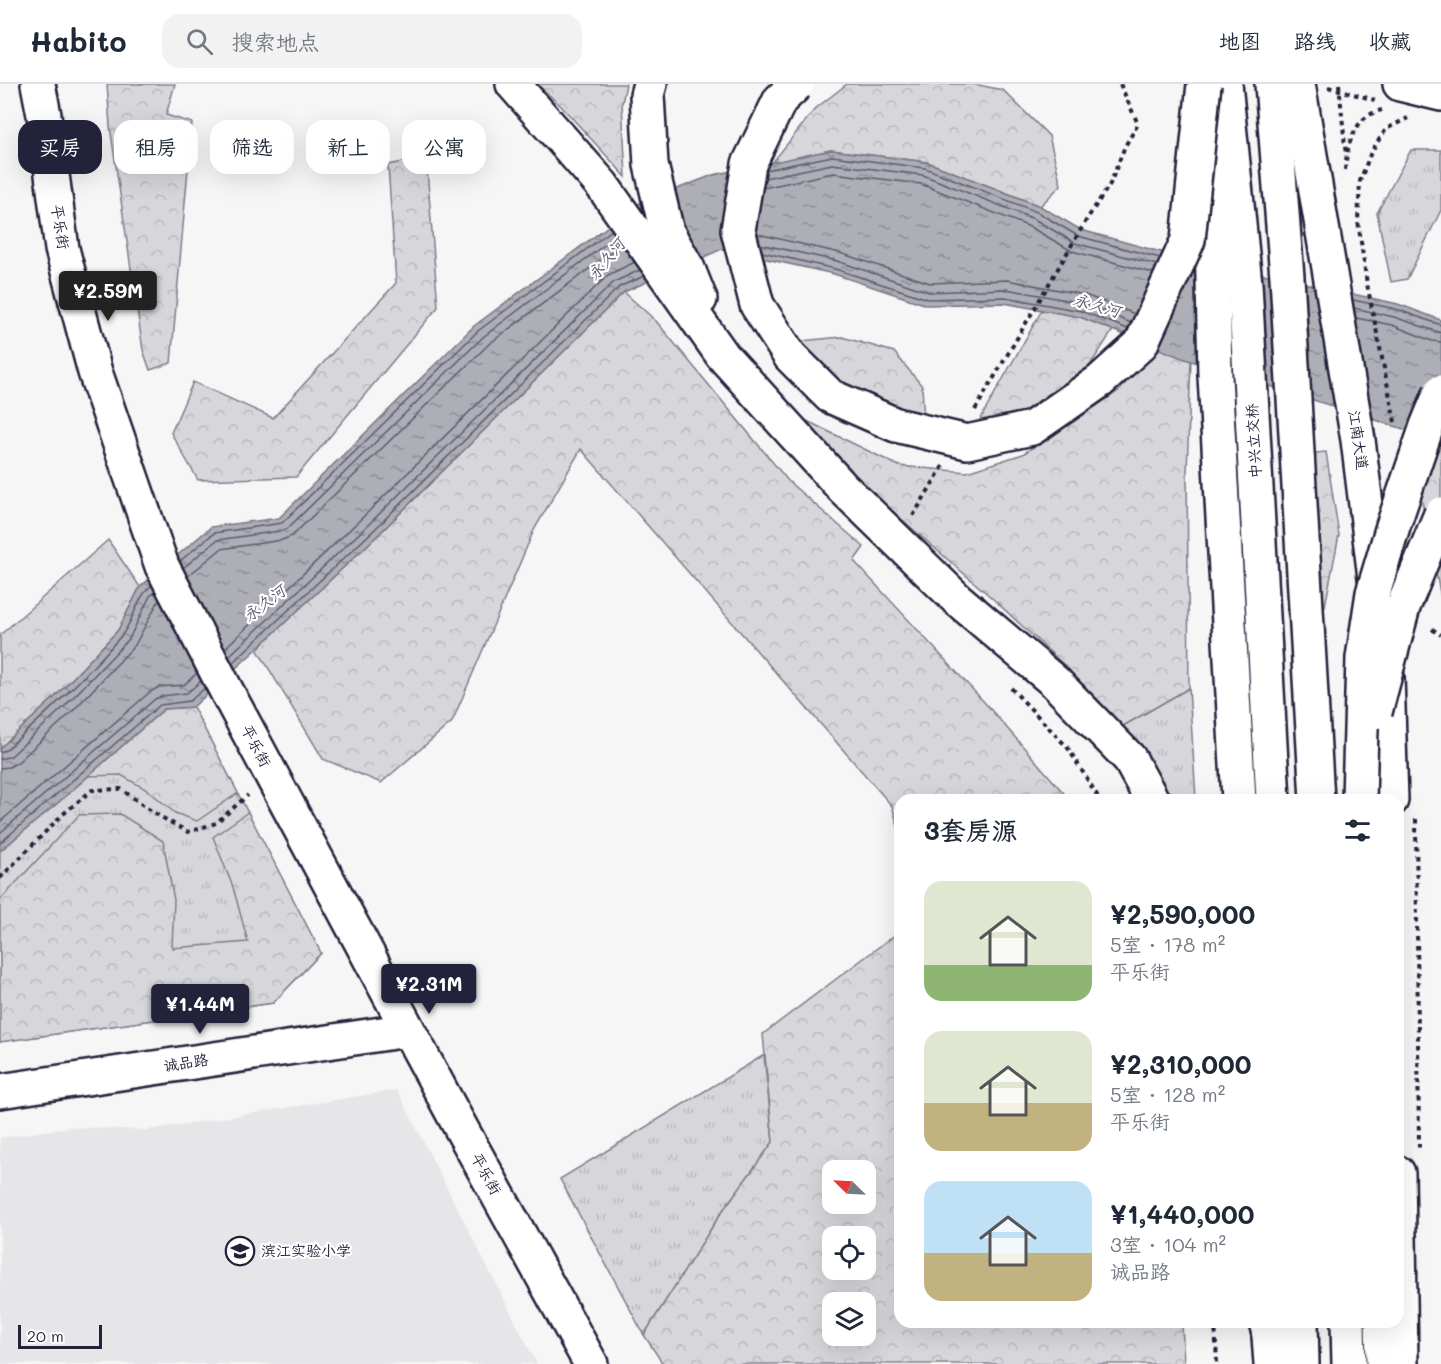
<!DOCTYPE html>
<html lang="zh">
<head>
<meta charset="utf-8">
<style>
	:root { --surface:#fff; --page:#f2f2f3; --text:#1f2937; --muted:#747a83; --line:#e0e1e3; --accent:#22223b }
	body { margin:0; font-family:Mali,"LXGW WenKai TC",sans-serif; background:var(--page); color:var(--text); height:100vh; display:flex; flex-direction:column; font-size:22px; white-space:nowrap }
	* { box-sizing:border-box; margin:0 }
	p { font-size:20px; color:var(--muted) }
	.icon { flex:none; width:33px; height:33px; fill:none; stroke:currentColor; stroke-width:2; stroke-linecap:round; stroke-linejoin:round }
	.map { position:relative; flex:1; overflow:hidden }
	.details { position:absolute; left:894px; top:710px; width:510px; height:534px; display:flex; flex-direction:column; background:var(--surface); border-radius:18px; box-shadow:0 6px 24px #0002 }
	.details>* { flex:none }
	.top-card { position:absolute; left:18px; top:36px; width:570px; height:54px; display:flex; gap:12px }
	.needle { width:39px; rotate:294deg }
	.fabs { position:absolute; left:822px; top:1076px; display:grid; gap:12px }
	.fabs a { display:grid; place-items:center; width:54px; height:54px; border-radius:12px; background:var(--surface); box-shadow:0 6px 24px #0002; font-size:30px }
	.scale { position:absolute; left:18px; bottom:15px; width:84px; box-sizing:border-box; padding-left:6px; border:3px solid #22223b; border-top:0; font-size:16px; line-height:21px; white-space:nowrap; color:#22223b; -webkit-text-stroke:4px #fff; paint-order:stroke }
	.price { position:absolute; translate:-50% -51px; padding:0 14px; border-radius:6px; background:var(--accent); color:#fff; font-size:20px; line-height:39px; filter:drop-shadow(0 2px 3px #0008) }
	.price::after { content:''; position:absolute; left:50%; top:36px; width:18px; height:14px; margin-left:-9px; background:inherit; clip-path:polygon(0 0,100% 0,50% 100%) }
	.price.selected { background:#222; color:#fff }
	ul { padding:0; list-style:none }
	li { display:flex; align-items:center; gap:18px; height:150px; padding:0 30px }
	li span { display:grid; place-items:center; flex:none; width:168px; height:120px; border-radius:18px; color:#555 }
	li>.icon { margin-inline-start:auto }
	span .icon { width:72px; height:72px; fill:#fffc; stroke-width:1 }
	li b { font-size:26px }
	h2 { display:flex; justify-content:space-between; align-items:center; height:72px; padding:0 30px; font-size:26px }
	.pill { padding:0 21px; border-radius:18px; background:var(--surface); box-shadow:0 6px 24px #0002; font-size:21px; line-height:54px }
	.pill.selected { background:var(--accent); color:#fff }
	header { display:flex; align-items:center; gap:36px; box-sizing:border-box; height:84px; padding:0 30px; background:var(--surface); border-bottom:2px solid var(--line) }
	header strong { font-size:28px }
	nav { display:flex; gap:33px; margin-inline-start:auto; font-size:21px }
	.search { width:420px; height:54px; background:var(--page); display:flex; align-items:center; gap:15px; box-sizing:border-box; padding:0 21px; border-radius:18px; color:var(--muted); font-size:22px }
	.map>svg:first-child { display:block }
	.built { fill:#e6e6e9 }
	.grass { fill:url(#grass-tufts); stroke:#7c7c8b; stroke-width:1.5 }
	.forest { fill:url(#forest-crowns); stroke:#7c7c8b; stroke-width:1.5; fill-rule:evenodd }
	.water { fill:url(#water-ripples); stroke:#767685; stroke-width:1.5 }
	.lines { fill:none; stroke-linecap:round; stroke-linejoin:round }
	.shore { stroke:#5a5a6d; stroke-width:1.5 }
	.tertiary-casing { stroke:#22223b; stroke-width:38 }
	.primary-casing { stroke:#22223b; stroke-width:38 }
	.trunk-casing { stroke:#22223b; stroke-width:38 }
	.path { stroke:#22223b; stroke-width:4; stroke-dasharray:4.5 4.5; stroke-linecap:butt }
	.tertiary { stroke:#fff; stroke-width:33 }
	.primary { stroke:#fff; stroke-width:33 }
	.trunk { stroke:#fff; stroke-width:33 }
	.trunk-bridge-casing { stroke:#22223b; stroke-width:38; stroke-linecap:butt }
	.trunk-bridge { stroke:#fff; stroke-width:33 }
	.labels { text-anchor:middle; stroke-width:4.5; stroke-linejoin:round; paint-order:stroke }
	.street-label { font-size:15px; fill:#22223b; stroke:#fff }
	.poi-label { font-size:15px; fill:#22223b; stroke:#fff; text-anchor:start }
	.water-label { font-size:16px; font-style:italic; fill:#5a5a6d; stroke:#fff }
</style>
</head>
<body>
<header>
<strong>Habito</strong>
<div class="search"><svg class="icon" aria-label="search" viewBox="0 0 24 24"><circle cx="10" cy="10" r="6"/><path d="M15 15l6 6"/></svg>搜索地点</div>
<nav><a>地图</a><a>路线</a><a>收藏</a></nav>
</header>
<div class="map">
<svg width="1441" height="1280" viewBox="0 0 1441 1280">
	<defs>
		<pattern id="grass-tufts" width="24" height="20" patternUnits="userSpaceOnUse" patternTransform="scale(1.5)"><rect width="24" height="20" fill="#d7d7db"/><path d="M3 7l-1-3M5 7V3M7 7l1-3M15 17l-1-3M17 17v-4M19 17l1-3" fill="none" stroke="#b8b8bd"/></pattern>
		<pattern id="forest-crowns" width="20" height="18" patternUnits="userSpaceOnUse" patternTransform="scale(1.5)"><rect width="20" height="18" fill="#d7d7db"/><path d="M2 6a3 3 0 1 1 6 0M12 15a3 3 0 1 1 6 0" fill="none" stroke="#b8b8bd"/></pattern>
		<pattern id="water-ripples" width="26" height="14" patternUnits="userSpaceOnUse" patternTransform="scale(1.5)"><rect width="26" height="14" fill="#aeaeb7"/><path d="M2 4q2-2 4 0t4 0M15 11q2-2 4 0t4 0" fill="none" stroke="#8d8d96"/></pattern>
	</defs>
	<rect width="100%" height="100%" fill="#f6f6f7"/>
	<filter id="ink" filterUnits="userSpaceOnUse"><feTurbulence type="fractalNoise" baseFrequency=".0167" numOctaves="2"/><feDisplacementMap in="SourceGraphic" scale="12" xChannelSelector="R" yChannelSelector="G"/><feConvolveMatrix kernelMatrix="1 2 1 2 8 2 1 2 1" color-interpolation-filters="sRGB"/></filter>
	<g filter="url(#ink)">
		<!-- built -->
		<path class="built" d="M397,1006L537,1280H0V1054L69,1043L147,1046Z"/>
		<!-- grass -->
		<g class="grass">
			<path d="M1411,66H1441V126L1407,195L1391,198L1377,129Z"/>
			<path d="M1189,604L1196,715H1168L1157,692L1123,642Z"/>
			<path d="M193,623L321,869L273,919L0,958V767L60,717L164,625Z"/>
			<path d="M764,971L773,1058L721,1129L644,1251L560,1095Z"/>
		</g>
		<!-- forest -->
		<g class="forest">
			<path d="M107,0H175L166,31L192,39L171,279L150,286L143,266L110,42Z"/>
			<path d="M537,0H626L622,19L626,93L561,22Z"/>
			<path d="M847,0H973L1003,6L1049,52L1061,101L1040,122L927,78L831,66L772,79L815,25Z"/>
			<path d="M426,73L438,223L296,393L198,396L171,349L193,298L273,334L396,199L388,81Z"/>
			<path d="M624,208L656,237L789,398L864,463L854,477L985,619L1069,715L900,716V749L892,722L581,365L534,446L452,638L381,699L323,675L257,565L379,450Z"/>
			<path d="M1042,226L1080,233L1113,246L1085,289L1009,340L977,341Z"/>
			<path d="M842,253L894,268L922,302L924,336L895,337L794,270L801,257Z"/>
			<path d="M1154,262L1191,276L1187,388L1189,604L1123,642L1062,579L992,514L829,372L782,317L805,336L899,382L967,388L1023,370L1120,306Z"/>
			<path d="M1408,346L1441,357V514Z"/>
			<path d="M1326,368L1339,451L1325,522L1318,538L1306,370Z"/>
			<path d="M108,456L140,503L118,546L55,613L0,664V551Z"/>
			<path d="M193,623L238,709L197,737L175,729L149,707L121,691L88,692L164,625Z"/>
			<path d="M248,728L321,869L273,919L0,958V816L79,731L120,730L163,757L174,816L172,864L248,858L233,803L213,753Z"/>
			<path d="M900,847V1238H1182L1184,1280H663L644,1251L721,1129L773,1058L763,950ZM832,1086H866V1119H832ZM832,1152H866V1185H832ZM832,1218H866V1251H832Z"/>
		</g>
		<!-- water -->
		<path class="water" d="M831,66L927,78L1040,122L1081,146L1157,167L1398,220L1441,236V357L1182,274L1080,233L1004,219L927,221L834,190L722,165L624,208L379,450L257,565L193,623L164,625L60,717L0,767V664L55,613L118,546L140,503L211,443L279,434L474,242L638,120L713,91Z"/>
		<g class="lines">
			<!-- shore -->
			<g class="shore">
				<path d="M766,86L832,72L925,84L1037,128L1078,152L1160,174"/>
				<path d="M765,94L832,80L923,91L1034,135L1075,159L1157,181"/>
				<path d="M763,104L833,89L921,100L1030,143L1072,167L1153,189"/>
				<path d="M758,150L840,169L930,199L1007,196L1085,211L1135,230"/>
				<path d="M760,160L837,177L929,208L1006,205L1083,219L1131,239"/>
				<path d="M762,168L835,185L928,215L1005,213L1081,227L1128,245"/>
				<path d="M1353,216L1396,225L1441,241"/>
				<path d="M1354,224L1394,233L1441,249"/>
				<path d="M1356,234L1392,241L1432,257L1441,258"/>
				<path d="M180,477L214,449L282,439L478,247L612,146"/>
				<path d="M183,484L217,456L280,447L287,445L483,253L616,152"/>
				<path d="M188,492L221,465L282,456L292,452L489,260L622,160"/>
				<path d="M225,564L363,433L608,191L635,178"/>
				<path d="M229,572L369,440L614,198L640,186"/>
				<path d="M232,579L375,445L619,203L644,192"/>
				<path d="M0,668L6,666C46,630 86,593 121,552C134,537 136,514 152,501"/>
				<path d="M0,675L11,672L64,623L129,555L150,512L155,508"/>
				<path d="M0,684L9,683L18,678L71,629L135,561L159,516"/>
				<path d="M0,738L150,608L159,603L184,601L197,589"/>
				<path d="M0,749L155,615L162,612L187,609L201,597"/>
				<path d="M0,759L160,621L190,617L205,604"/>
			</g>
			<!-- tertiary casing -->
			<g class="tertiary-casing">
				<g id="tertiary">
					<path d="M38,0L44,31L62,165L95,288L162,482L226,606L456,1035L591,1280"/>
					<path d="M0,1007L408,946"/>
				</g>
			</g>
			<!-- primary casing -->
			<g class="primary-casing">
				<g id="primary">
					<path d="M1298,0L1358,356L1376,502"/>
					<path d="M1400,0L1441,10"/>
					<path d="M1210,53L1215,292L1239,716"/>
					<path d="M1387,592L1391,716"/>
					<path d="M1398,1089L1401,1280"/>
					<path d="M1268,1238L1271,1280"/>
				</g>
			</g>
			<!-- trunk casing -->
			<g class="trunk-casing">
				<g id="trunk">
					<path d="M513,0L602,101L723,272"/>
					<path d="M650,0L647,11L651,81L667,148L688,185L700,215"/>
					<path d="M1225,0L1245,200L1273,716"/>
					<path d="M1272,0L1287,193L1317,716"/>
					<path d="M1129,674L1152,716"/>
					<path d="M1266,1238L1269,1250"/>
					<path d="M1301,1238L1302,1280"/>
					<path d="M1348,1238L1349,1280"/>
					<path d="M1382,1238L1383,1280"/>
				</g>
			</g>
			<!-- path -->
			<g class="path">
				<path d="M1339,0L1346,72"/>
				<path d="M1328,3L1375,16"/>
				<path d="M1345,86C1347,61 1354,32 1382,26"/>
				<path d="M975,326L1087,135L1110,100L1125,62L1138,40L1120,0"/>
				<path d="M1395,338L1367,200L1358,137L1360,97L1371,68L1386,45L1408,34"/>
				<path d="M913,432L943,382"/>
				<path d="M1432,545L1441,551"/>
				<path d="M1011,604L1068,664L1100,716"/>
				<path d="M1416,735L1419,1066"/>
				<path d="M0,794L62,731L92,706L121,705L154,729L188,748L216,739L248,711"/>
				<path d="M1215,1238L1217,1280"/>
			</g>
			<!-- tertiary -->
			<use href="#tertiary" class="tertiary"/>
			<!-- primary -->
			<use href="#primary" class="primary"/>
			<!-- trunk -->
			<use href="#trunk" class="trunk"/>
			<!-- trunk-bridge casing -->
			<g class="trunk-bridge-casing">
				<g id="trunk-bridge">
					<path d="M797,0L780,16L749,80L738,146L757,221L790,272L830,312L896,341L967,358L1032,344L1100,297L1141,260L1188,156L1204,0"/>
					<path d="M723,272L842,403L957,515L1055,598L1129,674"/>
					<path d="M1375,628L1403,523L1441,430"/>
					<path d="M1359,716L1363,574L1373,509L1393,442L1427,342L1441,308"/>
				</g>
			</g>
			<!-- trunk-bridge -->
			<use href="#trunk-bridge" class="trunk-bridge"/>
		</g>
	</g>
	<!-- icons -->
	<defs>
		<g id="school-ring" transform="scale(1.5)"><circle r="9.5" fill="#fff" stroke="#22223b" stroke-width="1.5"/><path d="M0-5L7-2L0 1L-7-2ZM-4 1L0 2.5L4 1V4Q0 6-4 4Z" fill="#22223b"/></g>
	</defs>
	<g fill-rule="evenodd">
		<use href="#school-ring" x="240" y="1167"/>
	</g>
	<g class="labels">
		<!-- street labels -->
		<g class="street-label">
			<text transform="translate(60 143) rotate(81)" y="5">平乐街</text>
			<text transform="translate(1358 356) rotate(82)" y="5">江南大道</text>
			<text transform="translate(1254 357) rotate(-93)" y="5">中兴立交桥</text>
			<text transform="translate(256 662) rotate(62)" y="5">平乐街</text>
			<text transform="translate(186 979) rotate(-9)" y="5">诚品路</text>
			<text transform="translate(486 1090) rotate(61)" y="5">平乐街</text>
		</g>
		<!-- poi labels -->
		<g class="poi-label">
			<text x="261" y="1172">滨江实验小学</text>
		</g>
		<!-- water labels -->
		<g class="water-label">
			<text transform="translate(606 175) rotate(-50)" y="6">永久河</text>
			<text transform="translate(1097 221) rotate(16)" y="6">永久河</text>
			<text transform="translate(264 519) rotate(-37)" y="6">永久河</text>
		</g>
	</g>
</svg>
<div class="fabs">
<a><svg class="needle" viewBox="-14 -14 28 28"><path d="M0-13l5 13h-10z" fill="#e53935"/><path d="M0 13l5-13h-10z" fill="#747a83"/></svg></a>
<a><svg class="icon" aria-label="locate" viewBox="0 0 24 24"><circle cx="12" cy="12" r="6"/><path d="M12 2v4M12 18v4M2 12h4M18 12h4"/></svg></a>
<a><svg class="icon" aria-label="layers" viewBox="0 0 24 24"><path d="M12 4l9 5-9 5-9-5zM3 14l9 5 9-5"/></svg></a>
</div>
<div class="scale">20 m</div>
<b class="price selected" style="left:108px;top:238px">¥2.59M</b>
<b class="price" style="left:429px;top:931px">¥2.31M</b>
<b class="price" style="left:200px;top:951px">¥1.44M</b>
<div class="top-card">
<a class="pill selected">买房</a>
<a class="pill">租房</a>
<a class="pill">筛选</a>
<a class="pill">新上</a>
<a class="pill">公寓</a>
</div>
<section class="details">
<h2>3套房源<svg class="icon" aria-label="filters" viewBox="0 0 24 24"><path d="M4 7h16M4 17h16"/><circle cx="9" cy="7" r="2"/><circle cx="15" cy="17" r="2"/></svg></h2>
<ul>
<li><span style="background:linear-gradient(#dfe7d0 70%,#8fb573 0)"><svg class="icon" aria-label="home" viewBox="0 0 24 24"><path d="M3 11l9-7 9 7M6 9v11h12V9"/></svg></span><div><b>¥2,590,000</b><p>5室 · 178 m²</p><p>平乐街</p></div></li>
<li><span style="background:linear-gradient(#dfe7d0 60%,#c2b280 0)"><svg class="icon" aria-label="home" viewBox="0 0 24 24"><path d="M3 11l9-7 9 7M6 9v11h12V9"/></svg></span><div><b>¥2,310,000</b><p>5室 · 128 m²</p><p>平乐街</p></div></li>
<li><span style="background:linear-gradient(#bfe0f5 60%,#c2b280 0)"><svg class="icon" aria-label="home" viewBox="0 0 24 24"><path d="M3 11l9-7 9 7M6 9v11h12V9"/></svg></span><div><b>¥1,440,000</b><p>3室 · 104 m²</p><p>诚品路</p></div></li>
</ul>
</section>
</div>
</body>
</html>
